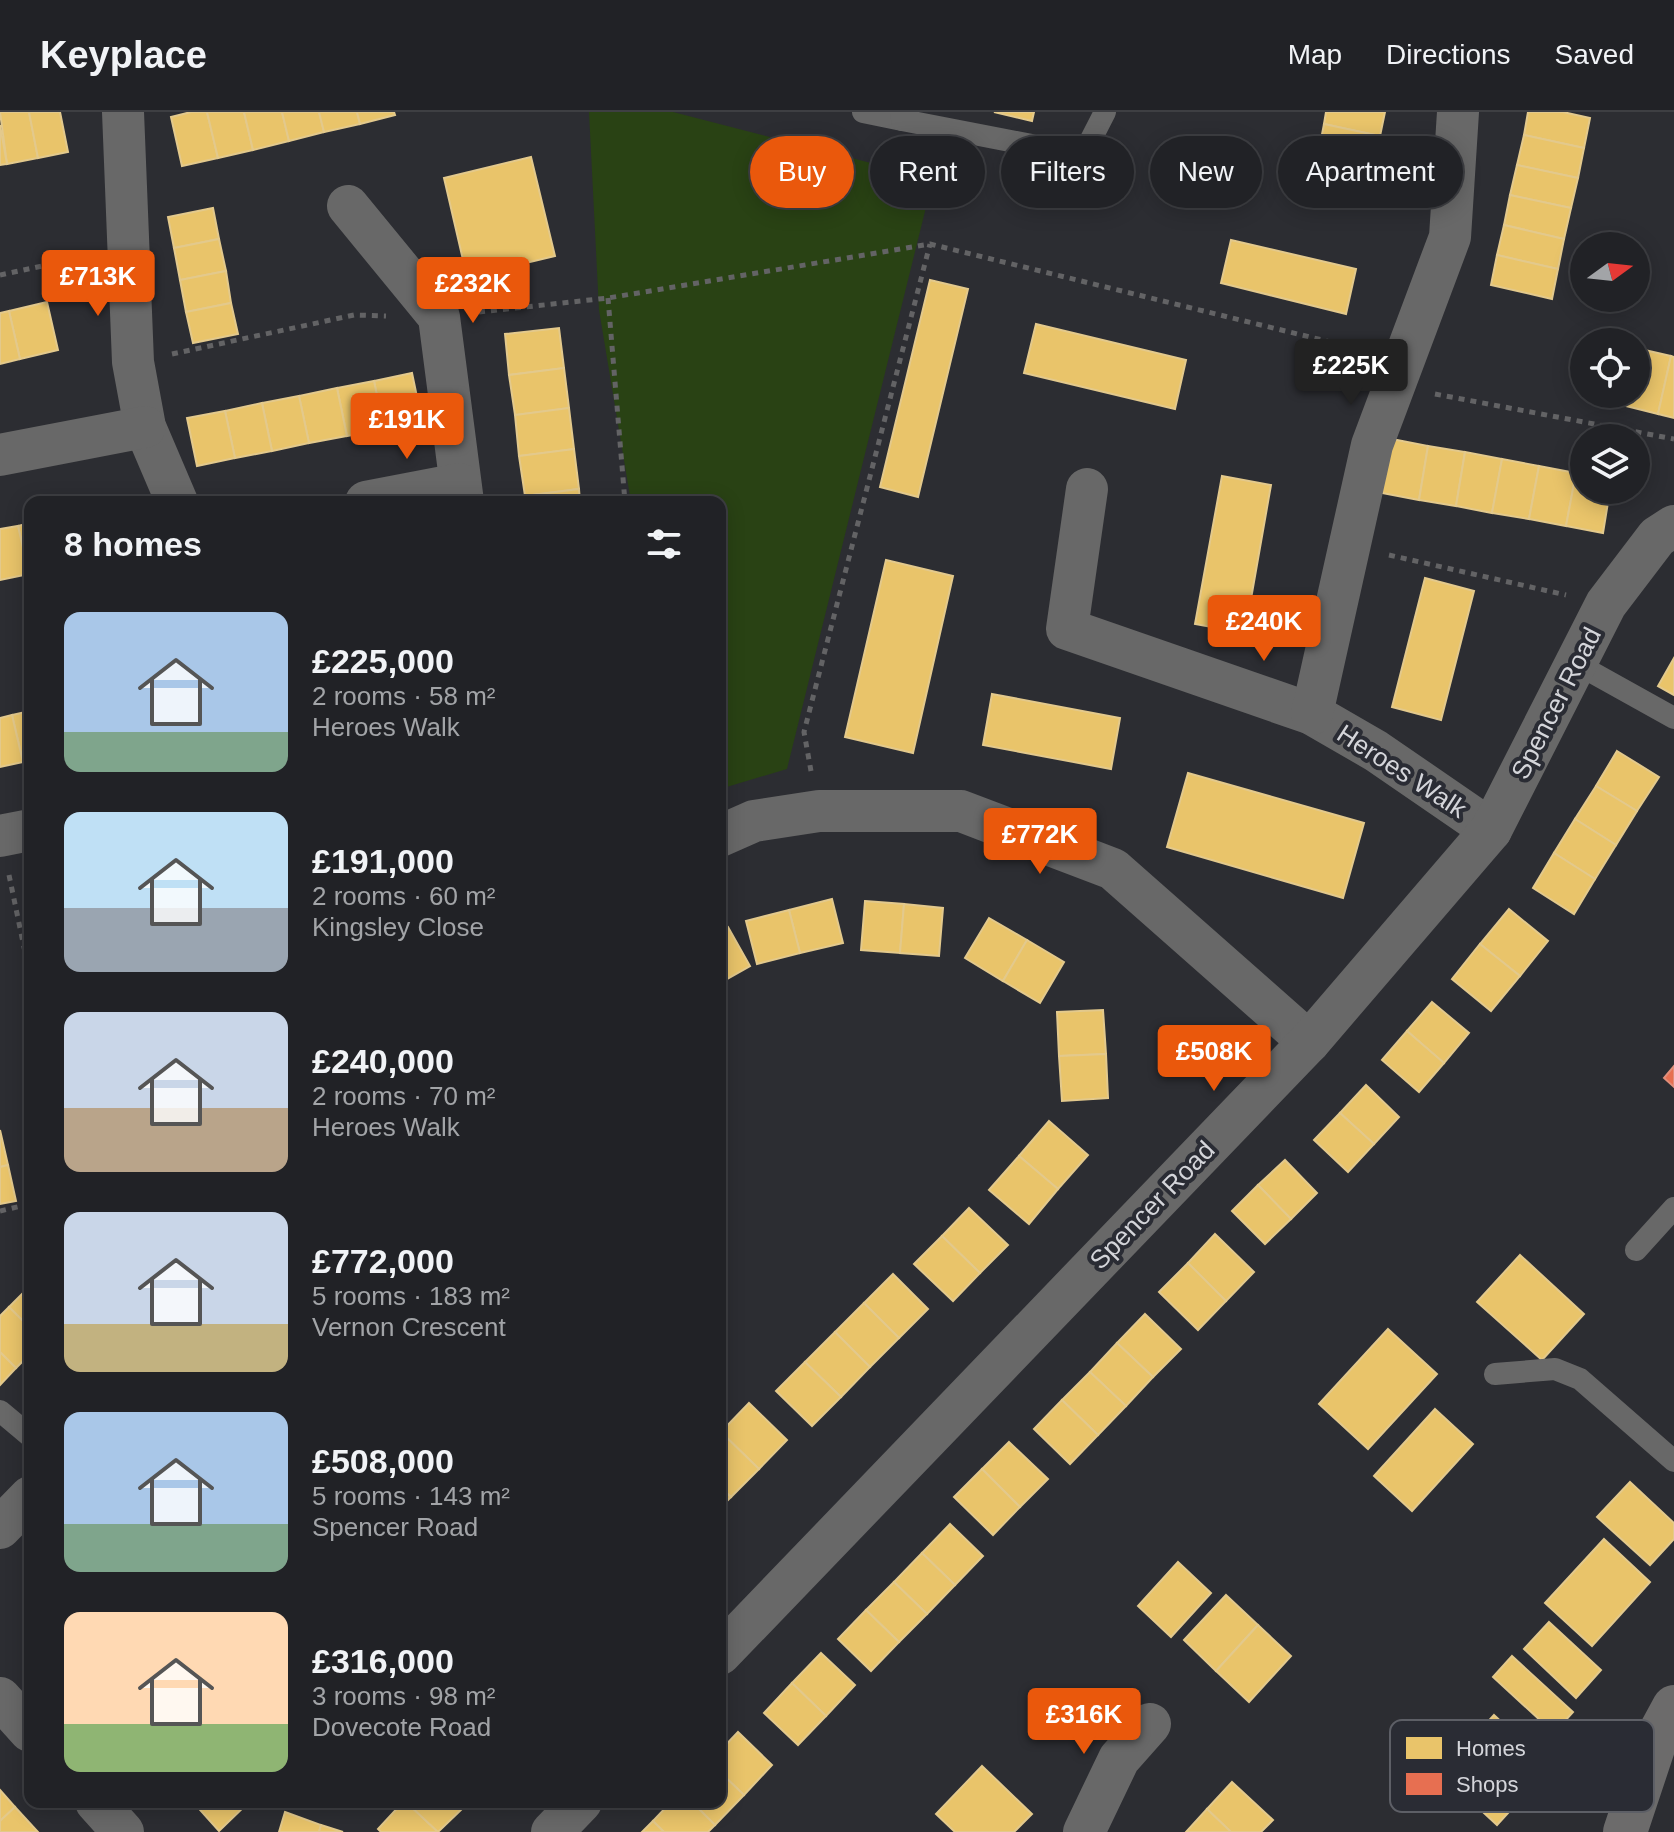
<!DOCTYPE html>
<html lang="en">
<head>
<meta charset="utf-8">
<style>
	:root { --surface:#212226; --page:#292a2e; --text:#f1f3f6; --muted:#a2a4a7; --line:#3e3f43; --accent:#ea580c }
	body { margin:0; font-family:Arial,sans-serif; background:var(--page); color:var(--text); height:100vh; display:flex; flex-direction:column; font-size:30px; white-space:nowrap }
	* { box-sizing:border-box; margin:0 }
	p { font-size:26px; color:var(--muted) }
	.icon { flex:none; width:44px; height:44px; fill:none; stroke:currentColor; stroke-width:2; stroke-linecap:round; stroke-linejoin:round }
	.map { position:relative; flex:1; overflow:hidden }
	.side { position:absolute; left:24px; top:384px; width:702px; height:1312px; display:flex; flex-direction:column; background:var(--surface); border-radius:16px; box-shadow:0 4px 20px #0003,0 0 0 2px var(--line) }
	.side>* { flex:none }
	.guide { position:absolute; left:750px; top:24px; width:760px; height:72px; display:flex; gap:16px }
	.needle { width:52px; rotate:75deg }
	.controls { position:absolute; left:1570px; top:120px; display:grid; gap:16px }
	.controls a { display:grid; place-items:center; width:80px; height:80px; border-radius:50%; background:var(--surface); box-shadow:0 4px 20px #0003,0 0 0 2px var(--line); font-size:40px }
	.price { position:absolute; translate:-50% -68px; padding:0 18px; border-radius:8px; background:var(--accent); color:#fff; font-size:26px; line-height:52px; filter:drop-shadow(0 2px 4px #0008) }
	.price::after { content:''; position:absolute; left:50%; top:48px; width:24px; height:18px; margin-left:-12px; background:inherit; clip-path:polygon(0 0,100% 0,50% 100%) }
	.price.selected { background:#222; color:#fff }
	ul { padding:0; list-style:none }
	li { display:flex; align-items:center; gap:24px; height:200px; padding:0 40px }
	li span { display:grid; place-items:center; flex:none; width:224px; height:160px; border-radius:16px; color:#555 }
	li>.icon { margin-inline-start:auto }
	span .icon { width:96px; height:96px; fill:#fffc; stroke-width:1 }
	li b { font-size:34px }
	h2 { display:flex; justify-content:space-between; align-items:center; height:96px; padding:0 40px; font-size:34px }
	.chip { padding:0 28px; border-radius:36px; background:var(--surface); box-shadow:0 4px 20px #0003,0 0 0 2px var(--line); font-size:28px; line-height:72px }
	.chip.selected { background:var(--accent); color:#fff }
	header { display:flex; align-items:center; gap:48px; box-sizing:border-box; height:112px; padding:0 40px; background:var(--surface); border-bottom:2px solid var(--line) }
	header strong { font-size:38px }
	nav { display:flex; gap:44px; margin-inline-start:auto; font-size:28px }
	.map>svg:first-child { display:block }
	.green { fill:#294214 }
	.homes { fill:#e9c46a; stroke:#e3c98c; stroke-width:2 }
	.shops { fill:#e76f51; stroke:#e18e7a; stroke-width:2 }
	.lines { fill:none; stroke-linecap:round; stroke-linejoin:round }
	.path { stroke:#636365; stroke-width:5; stroke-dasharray:6 6; stroke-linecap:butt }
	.lane { stroke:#686868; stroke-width:22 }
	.street { stroke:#686868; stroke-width:42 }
	.secondary { stroke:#6c6b6b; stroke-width:44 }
	.labels { text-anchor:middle; stroke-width:8; stroke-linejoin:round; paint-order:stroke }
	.street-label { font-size:26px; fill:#d4d5da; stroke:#2a2c34 }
	.key { fill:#2a2c34; stroke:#5d5f66; stroke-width:2 }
	.key-label { font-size:22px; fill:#d4d5da }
</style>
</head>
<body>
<header>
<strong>Keyplace</strong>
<nav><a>Map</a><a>Directions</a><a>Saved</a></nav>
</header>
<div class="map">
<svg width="1674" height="1720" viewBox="0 0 1674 1720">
	<rect width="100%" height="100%" fill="#2c2d32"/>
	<!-- green -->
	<path class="green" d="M589,0H673L933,67L787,657L720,677V390H631L599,198Z"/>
	<!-- homes -->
	<g class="homes">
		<path d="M0,0H29L38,46L7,52Z"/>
		<path d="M29,0H60L68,40L38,46Z"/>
		<path d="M191,0H207L218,46L182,54L171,5Z"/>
		<path d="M207,0H244L253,38L218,46Z"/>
		<path d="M244,0H282L289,29L253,38Z"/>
		<path d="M282,0H319L324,20L289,29Z"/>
		<path d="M319,0H357L360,12L324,20Z"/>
		<path d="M357,0H394L395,3L360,12Z"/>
		<path d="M994,0H1034L1032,9Z"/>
		<path d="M1326,0H1385L1380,24L1324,12Z"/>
		<path d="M1528,0H1563L1590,6L1584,36L1524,23Z"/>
		<path d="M1324,12L1380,24L1373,55L1318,43Z"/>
		<path d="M0,13L7,52L0,53Z"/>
		<path d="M1524,23L1584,36L1578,66L1517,53Z"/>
		<path d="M1318,43L1373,55L1367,86L1311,75Z"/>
		<path d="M531,45L555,144L467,165L444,66Z"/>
		<path d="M1517,53L1578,66L1571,96L1510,83Z"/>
		<path d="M1510,83L1571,96L1564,127L1504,113Z"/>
		<path d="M213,96L219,127L174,136L168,105Z"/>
		<path d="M1504,113L1564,127L1558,157L1497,143Z"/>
		<path d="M219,127L226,159L180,168L174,136Z"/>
		<path d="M1231,128L1356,157L1346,202L1221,171Z"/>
		<path d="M1497,143L1558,157L1552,187L1491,173Z"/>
		<path d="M226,159L231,191L186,200L180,168Z"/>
		<path d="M930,168L968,177L918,385L880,375Z"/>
		<path d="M47,190L58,238L20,247L9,199Z"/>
		<path d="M231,191L238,222L193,231L186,200Z"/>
		<path d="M9,199L20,247L0,252V201Z"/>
		<path d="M1036,212L1186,248L1175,297L1024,261Z"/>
		<path d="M559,216L564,256L509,263L505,222Z"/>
		<path d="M1636,236L1671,244L1658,302L1622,293L1625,282H1636Z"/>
		<path d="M1671,244L1674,245V306L1658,302Z"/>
		<path d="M564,256L569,296L515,303L509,263Z"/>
		<path d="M412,261L422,309L384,317L374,269Z"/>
		<path d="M374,269L384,317L347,324L337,276Z"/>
		<path d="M337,276L347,324L309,331L299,284Z"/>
		<path d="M1586,282H1625L1622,293Z"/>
		<path d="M299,284L309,331L272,339L262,291Z"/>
		<path d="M262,291L272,339L235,346L225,299Z"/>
		<path d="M569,296L574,337L519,344L515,303Z"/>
		<path d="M225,299L235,346L197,354L187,306Z"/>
		<path d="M1392,327L1428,334L1419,388L1382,381Z"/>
		<path d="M1428,334L1465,340L1456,394L1419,388Z"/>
		<path d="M574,337L579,377L525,384L519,344Z"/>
		<path d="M1465,340L1502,347L1492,401L1456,394Z"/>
		<path d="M1502,347L1539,354L1529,407L1492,401Z"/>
		<path d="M1539,354L1576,361L1566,414L1529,407Z"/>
		<path d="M1576,361L1584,362V378H1610L1603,421L1566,414Z"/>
		<path d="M1222,364L1271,373L1245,521L1195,512Z"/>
		<path d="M579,377L580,390H525V384Z"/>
		<path d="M30,411V462H29L18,414Z"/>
		<path d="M18,414L29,462L0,468V417Z"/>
		<path d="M886,448L953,464L913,641L845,625Z"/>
		<path d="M1425,466L1474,479L1441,608L1392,595Z"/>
		<path d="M1674,546V583L1658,574Z"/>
		<path d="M992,582L1120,606L1111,657L983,633Z"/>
		<path d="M30,599V648L23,650L12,603Z"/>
		<path d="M12,603L23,650L0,655V606Z"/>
		<path d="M1617,639L1659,665L1637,699L1596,674Z"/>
		<path d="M1188,661L1364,711L1343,786L1167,735Z"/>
		<path d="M1596,674L1637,699L1616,733L1575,707Z"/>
		<path d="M1575,707L1616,733L1595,767L1554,741Z"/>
		<path d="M1554,741L1595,767L1574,802L1533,776Z"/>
		<path d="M832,787L843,831L800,841L789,798Z"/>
		<path d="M865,789L904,792L900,841L861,838Z"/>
		<path d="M904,792L943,796L939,844L900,841Z"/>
		<path d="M1509,797L1548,829L1520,864L1480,832Z"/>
		<path d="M789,798L800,841L757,852L746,809Z"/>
		<path d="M989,806L1027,828L1003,869L965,846Z"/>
		<path d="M728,815L750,854L720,871V819Z"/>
		<path d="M1027,828L1064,850L1040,891L1003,869Z"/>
		<path d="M1480,832L1520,864L1491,899L1452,867Z"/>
		<path d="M1432,890L1469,921L1444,951L1407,919Z"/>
		<path d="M1103,898L1106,942L1059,944L1057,900Z"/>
		<path d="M1407,919L1444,951L1419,980L1382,948Z"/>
		<path d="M1106,942L1108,986L1062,989L1059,944Z"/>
		<path d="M1366,973L1399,1005L1374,1032L1340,1001Z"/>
		<path d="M1340,1001L1374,1032L1348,1060L1314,1028Z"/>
		<path d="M1049,1009L1088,1043L1058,1077L1019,1044Z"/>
		<path d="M0,1018L8,1053L0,1055Z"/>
		<path d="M1019,1044L1058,1077L1029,1112L989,1078Z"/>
		<path d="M1285,1048L1317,1081L1291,1107L1258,1073Z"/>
		<path d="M8,1053L16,1089L0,1092V1055Z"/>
		<path d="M1258,1073L1291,1107L1265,1132L1232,1099Z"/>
		<path d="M969,1096L1008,1133L980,1161L942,1124Z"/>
		<path d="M1215,1122L1254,1160L1226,1189L1188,1151Z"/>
		<path d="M942,1124L980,1161L953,1189L914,1152Z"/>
		<path d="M1520,1143L1584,1202L1542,1248L1477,1190Z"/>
		<path d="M1188,1151L1226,1189L1198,1218L1159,1180Z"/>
		<path d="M893,1162L928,1197L899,1226L864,1191Z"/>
		<path d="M30,1174V1216L9,1195Z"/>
		<path d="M864,1191L899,1226L870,1255L835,1220Z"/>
		<path d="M9,1195L30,1216V1242L16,1256L0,1240V1204Z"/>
		<path d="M1145,1202L1181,1237L1153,1265L1117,1231Z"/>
		<path d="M1388,1217L1437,1262L1368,1337L1319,1292Z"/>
		<path d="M835,1220L870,1255L841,1285L805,1250Z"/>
		<path d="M1117,1231L1153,1265L1126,1294L1090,1260Z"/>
		<path d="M0,1240L16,1256L0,1273Z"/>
		<path d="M805,1250L841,1285L812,1314L776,1279Z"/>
		<path d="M1090,1260L1126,1294L1098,1323L1062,1288Z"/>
		<path d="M1062,1288L1098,1323L1070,1352L1034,1317Z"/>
		<path d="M749,1291L787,1328L759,1357L721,1320Z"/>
		<path d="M1435,1297L1473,1332L1412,1399L1374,1364Z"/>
		<path d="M721,1320L759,1357L731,1385L720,1375Z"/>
		<path d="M1009,1330L1048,1367L1020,1395L982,1357Z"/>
		<path d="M982,1357L1020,1395L993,1423L954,1385Z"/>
		<path d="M1630,1370L1674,1411V1427L1650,1453L1597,1405Z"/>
		<path d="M720,1375L731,1385L720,1396Z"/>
		<path d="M950,1412L983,1444L955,1473L922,1441Z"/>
		<path d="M1604,1427L1650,1470L1592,1534L1545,1491Z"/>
		<path d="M922,1441L955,1473L927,1502L894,1470Z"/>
		<path d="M1178,1450L1211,1481L1171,1525L1138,1494Z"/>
		<path d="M894,1470L927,1502L899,1530L866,1498Z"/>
		<path d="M1226,1483L1258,1513L1216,1559L1184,1528Z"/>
		<path d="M866,1498L899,1530L871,1559L838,1527Z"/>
		<path d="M1549,1510L1601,1558L1576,1586L1524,1537Z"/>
		<path d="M1258,1513L1291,1544L1249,1590L1216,1559Z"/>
		<path d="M821,1541L855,1573L826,1604L792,1571Z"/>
		<path d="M1512,1544L1573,1600L1554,1621L1493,1565Z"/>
		<path d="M792,1571L826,1604L798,1633L764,1601Z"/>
		<path d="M1494,1603L1550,1655L1497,1713L1441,1661Z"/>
		<path d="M738,1620L772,1653L744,1683L720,1660V1639Z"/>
		<path d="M982,1654L1032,1702L1014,1720H955L936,1702Z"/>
		<path d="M720,1660L744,1683L715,1713L692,1690H720Z"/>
		<path d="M1232,1670L1273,1708L1261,1720H1231L1207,1697Z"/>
		<path d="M0,1678L15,1695L0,1709Z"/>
		<path d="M193,1690H249L219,1719Z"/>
		<path d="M403,1690H406L438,1720H381L378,1717Z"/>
		<path d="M406,1690H462L466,1693L438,1720Z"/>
		<path d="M671,1690H692L715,1713L708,1720H664L653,1709Z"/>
		<path d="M15,1695L38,1720H0V1709Z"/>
		<path d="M1207,1697L1231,1720H1186Z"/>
		<path d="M285,1700L321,1713L319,1720H279Z"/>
		<path d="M653,1709L664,1720H642Z"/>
		<path d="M321,1713L343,1720H319Z"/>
	</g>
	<!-- shops -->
	<path class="shops" d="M1674,954V975L1664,966Z"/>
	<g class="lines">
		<!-- path -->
		<g class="path">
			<path d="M0,163L89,144"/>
			<path d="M608,186L625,390"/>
			<path d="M479,200L608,186L930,132L1363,238"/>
			<path d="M172,242L354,203L386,204"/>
			<path d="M1435,282L1674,327"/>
			<path d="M1389,443L1566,483"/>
			<path d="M811,659L804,620L930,132"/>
			<path d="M9,763L30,864"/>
			<path d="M0,1099L30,1092"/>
		</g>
		<!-- lane -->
		<g class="lane">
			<path d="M863,0L902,8"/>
			<path d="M901,0L902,8L1083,43L1105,0"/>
			<path d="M1577,552L1674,606"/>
			<path d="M1636,1138L1674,1096"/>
			<path d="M1495,1262L1555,1257L1580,1267L1674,1349"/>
			<path d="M0,1299L30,1324"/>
		</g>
		<!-- street -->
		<g class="street">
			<path d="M123,0L133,250L145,315L177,390"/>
			<path d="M348,94L439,205L463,390"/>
			<path d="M0,343L145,315"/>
			<path d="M1087,377L1067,517L1312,602L1376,639L1491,718"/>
			<path d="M366,390L460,372"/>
			<path d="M1312,602L1372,333L1450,125L1458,0"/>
			<path d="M0,724L30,718"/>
			<path d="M720,724L754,709L819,699H961L1113,757L1309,930"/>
			<path d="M0,1416L30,1385"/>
			<path d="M720,1542L1309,930L1491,718L1606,492L1657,425L1674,414"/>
			<path d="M0,1586L30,1619"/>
			<path d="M96,1690L123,1720"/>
			<path d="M552,1720L581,1690"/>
			<path d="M1084,1720L1119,1647L1150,1612"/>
		</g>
		<!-- secondary -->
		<path class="secondary" d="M1625,1720L1655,1630L1674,1595"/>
	</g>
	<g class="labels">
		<!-- street labels -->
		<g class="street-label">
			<text transform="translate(1556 591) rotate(-63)" y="9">Spencer Road</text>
			<text transform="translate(1402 659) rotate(33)" y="9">Heroes Walk</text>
			<text transform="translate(1152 1093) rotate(-46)" y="9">Spencer Road</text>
		</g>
	</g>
	<!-- legend -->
	<rect x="1390" y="1608" width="264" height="92" rx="12" class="key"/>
	<rect x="1406" y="1625" width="36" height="22" fill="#e9c46a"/>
	<rect x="1406" y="1661" width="36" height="22" fill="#e76f51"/>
	<g class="key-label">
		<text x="1456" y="1644">Homes</text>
		<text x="1456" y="1680">Shops</text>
	</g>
</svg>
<div class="controls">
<a><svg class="needle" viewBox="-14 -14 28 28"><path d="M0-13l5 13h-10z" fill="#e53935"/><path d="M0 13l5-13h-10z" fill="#a2a4a7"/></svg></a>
<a><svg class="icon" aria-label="locate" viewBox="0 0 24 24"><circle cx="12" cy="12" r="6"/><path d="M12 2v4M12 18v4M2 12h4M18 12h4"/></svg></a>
<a><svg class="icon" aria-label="layers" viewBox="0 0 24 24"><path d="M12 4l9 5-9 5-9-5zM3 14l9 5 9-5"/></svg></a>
</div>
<b class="price" style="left:98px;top:206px">£713K</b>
<b class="price" style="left:473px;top:213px">£232K</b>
<b class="price selected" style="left:1351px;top:295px">£225K</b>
<b class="price" style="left:407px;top:349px">£191K</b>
<b class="price" style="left:1264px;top:551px">£240K</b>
<b class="price" style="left:1040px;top:764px">£772K</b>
<b class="price" style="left:1214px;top:981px">£508K</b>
<b class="price" style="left:1084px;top:1644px">£316K</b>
<div class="guide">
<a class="chip selected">Buy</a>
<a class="chip">Rent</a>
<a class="chip">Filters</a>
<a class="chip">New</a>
<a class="chip">Apartment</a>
</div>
<section class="side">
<h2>8 homes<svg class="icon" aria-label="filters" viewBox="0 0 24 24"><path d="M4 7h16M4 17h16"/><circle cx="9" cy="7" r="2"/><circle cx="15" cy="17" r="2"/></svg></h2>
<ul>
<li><span style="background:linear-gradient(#a9c7e8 75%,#7fa58c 0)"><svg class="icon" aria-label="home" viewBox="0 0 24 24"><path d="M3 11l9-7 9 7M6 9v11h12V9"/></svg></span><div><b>£225,000</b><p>2 rooms · 58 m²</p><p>Heroes Walk</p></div></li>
<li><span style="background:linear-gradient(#bfe0f5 60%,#9aa5b1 0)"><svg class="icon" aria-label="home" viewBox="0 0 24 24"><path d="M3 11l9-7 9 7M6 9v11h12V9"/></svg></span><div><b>£191,000</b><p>2 rooms · 60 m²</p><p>Kingsley Close</p></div></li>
<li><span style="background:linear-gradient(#c9d6e8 60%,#b9a48a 0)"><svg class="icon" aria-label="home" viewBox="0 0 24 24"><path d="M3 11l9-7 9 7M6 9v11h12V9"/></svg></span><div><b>£240,000</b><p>2 rooms · 70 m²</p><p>Heroes Walk</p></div></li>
<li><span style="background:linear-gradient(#c9d6e8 70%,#c2b280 0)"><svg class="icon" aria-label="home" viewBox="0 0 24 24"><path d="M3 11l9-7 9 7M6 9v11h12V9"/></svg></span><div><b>£772,000</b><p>5 rooms · 183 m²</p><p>Vernon Crescent</p></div></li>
<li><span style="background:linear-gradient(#a9c7e8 70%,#7fa58c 0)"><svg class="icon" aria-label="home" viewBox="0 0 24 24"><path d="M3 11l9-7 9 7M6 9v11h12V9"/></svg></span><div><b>£508,000</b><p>5 rooms · 143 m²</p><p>Spencer Road</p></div></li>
<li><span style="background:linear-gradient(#ffd9b3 70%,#8fb573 0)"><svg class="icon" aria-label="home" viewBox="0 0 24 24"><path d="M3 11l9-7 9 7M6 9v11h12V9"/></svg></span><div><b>£316,000</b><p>3 rooms · 98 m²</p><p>Dovecote Road</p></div></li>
</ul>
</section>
</div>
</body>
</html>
